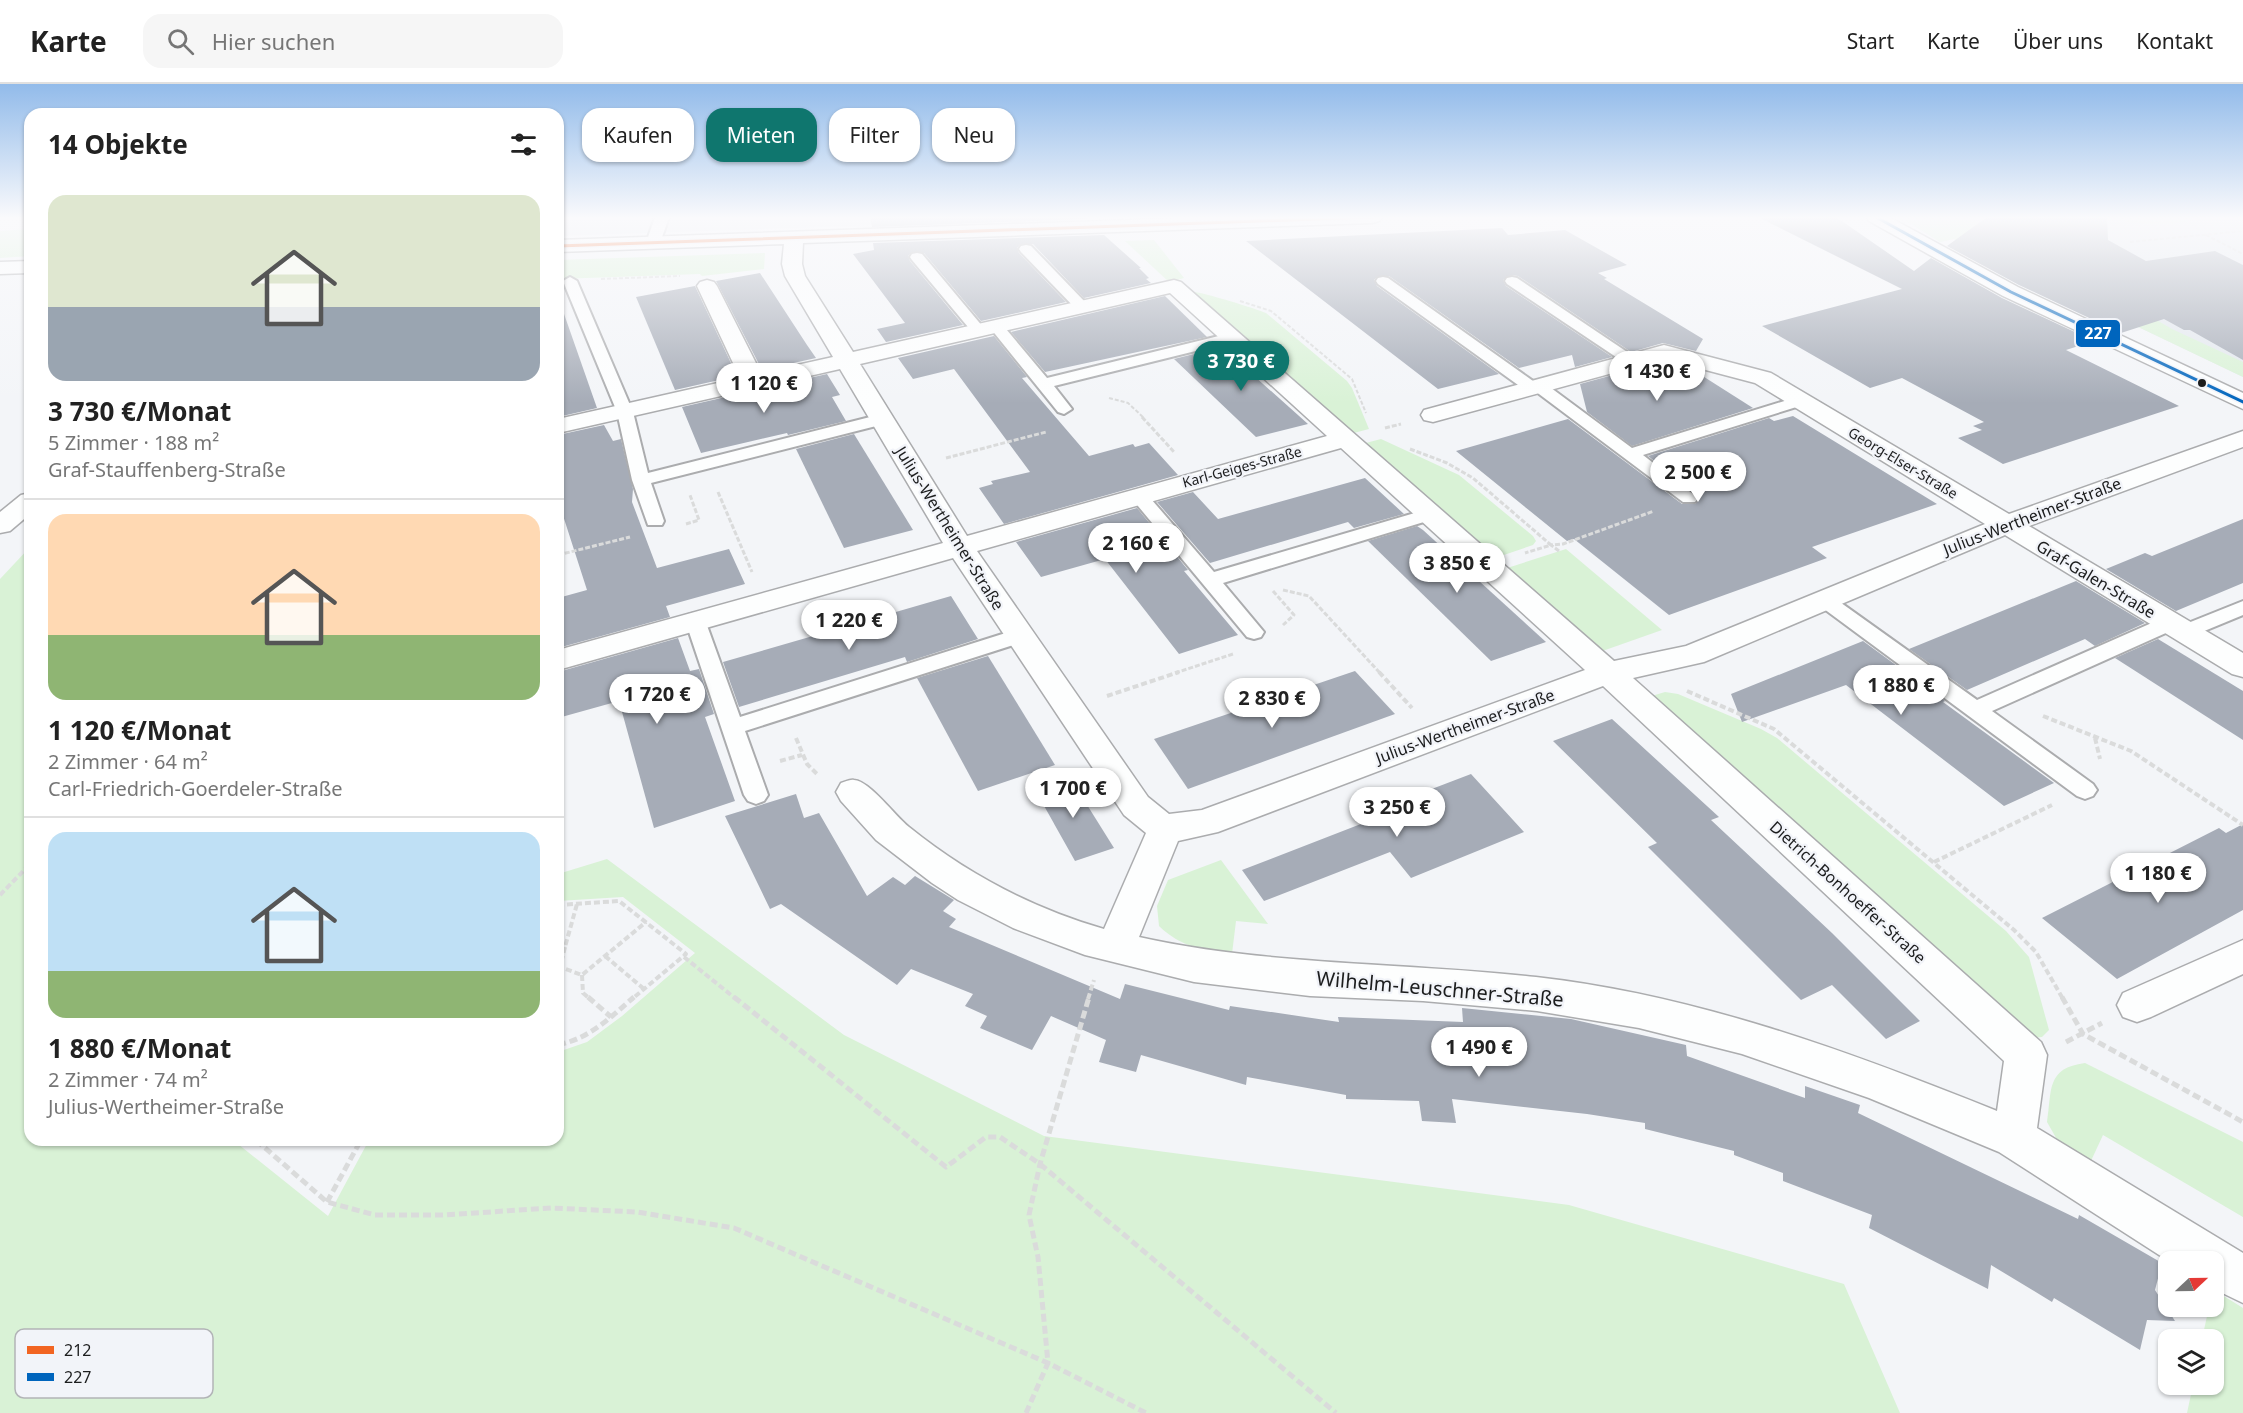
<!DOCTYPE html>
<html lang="de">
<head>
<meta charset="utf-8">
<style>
	:root { --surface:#fff; --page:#f6f6f6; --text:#222; --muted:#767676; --line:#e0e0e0; --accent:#0f766e }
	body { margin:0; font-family:"Noto Sans",sans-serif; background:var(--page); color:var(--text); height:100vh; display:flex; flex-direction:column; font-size:22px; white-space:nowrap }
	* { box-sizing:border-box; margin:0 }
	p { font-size:20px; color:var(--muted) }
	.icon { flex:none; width:33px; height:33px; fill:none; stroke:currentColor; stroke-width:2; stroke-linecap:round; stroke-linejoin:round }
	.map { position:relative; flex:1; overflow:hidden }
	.panel { position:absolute; left:24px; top:24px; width:540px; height:1038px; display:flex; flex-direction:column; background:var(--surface); border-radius:18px; box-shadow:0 2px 4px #0004 }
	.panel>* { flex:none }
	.guide { position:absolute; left:582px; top:24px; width:570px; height:54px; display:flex; gap:12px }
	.needle { width:39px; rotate:68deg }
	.controls { position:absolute; left:2158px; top:1167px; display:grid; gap:12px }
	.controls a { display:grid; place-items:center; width:66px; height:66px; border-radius:12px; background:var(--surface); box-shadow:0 2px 4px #0004; font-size:30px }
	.price { position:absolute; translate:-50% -51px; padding:0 14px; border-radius:21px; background:#fff; color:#222; font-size:20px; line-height:39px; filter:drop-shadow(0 2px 3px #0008) }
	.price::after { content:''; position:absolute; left:50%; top:36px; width:18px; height:14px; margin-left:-9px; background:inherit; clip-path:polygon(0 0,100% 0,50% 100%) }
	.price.selected { background:var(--accent); color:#fff }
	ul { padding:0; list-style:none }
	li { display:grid; align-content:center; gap:12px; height:318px; padding:0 24px }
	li+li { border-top:2px solid var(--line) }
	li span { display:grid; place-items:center; height:186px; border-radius:18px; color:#555 }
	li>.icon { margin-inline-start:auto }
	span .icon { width:108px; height:108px; fill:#fffc; stroke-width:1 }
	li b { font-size:26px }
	h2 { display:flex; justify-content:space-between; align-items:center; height:72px; padding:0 24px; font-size:26px }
	.tag { padding:0 21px; border-radius:18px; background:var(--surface); box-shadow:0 2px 4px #0004; font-size:21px; line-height:54px }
	.tag.selected { background:var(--accent); color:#fff }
	header { display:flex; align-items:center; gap:36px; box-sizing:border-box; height:84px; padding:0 30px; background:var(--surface); border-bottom:2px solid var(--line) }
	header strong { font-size:28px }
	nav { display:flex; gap:33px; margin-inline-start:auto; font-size:21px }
	.search { width:420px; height:54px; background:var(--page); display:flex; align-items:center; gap:15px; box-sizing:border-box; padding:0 21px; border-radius:18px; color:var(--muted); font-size:22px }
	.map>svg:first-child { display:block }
	.built { fill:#e3e8ee }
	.green { fill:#d9f2d6 }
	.building { fill:#a6acb7 }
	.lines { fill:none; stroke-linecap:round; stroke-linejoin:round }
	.lane-casing { stroke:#abacae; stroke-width:4 }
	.street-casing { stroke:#abacae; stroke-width:3 }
	.path-far3 { stroke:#dadbdb; stroke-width:2; stroke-dasharray:4 2; stroke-linecap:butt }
	.path-far2 { stroke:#dadbdb; stroke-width:3; stroke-dasharray:5 2; stroke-linecap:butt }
	.path-far1 { stroke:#dadbdb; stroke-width:4; stroke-dasharray:6 3; stroke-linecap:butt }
	.path { stroke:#dadbdb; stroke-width:5; stroke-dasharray:8 4; stroke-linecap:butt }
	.lane { fill:#fdfefe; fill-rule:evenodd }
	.street { fill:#fdfefe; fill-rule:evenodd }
	.bus-1-casing { stroke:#f2f4f9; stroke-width:6 }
	.bus-2-casing { stroke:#f2f4f9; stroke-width:6 }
	.bus-1 { stroke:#f26522; stroke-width:3 }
	.bus-2 { stroke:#0065bd; stroke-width:3 }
	.bus-dot { fill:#1c1d1e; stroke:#f2f4f9; stroke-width:2 }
	.labels { text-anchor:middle; stroke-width:4.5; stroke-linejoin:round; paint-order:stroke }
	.far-street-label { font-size:14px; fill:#1c1d1e; stroke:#f2f4f9 }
	.street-label { font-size:16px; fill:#1c1d1e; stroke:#f2f4f9 }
	.near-street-label { font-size:20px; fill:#1c1d1e; stroke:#f2f4f9 }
	.key { fill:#f2f4f9; stroke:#b2b4b7; stroke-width:1.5 }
	.key-label { font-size:16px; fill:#1c1d1e }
	.line-badge { stroke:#f2f4f9; stroke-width:2 }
	.badge-label { font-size:16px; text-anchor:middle; font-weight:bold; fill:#fff }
</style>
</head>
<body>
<header>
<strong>Karte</strong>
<div class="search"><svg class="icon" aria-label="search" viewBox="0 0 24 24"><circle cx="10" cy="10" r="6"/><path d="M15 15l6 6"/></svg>Hier suchen</div>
<nav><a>Start</a><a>Karte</a><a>Über uns</a><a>Kontakt</a></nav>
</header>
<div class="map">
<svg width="2243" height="1329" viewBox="0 0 2243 1329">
	<rect width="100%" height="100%" fill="#f3f5f8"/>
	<!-- built -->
	<g class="built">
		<path d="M558,133H1115L558,152Z"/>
		<path d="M1900,133H2243V293L1954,155L1940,158Z"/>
	</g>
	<!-- green -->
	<g class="green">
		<path d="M1900,133H1968L1975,137L2004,143L2091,198L2172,245L2243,278V293L1954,155L1940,158Z"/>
		<path d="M2097,133H2196C2179,147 2119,137 2097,133Z"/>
		<path d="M30,145V172L0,174V147Z"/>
		<path d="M1154,156L1184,194L1169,198L1125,157Z"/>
		<path d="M765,169L764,185L702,192L700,190L558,195V176Z"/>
		<path d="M1193,208C1199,207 1257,225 1266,229L1347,297L1352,304L1369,345L1350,350Z"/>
		<path d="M1381,355L1459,391L1533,452L1536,457L1533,461L1489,476L1362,360Z"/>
		<path d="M30,463V1056H233L328,1132L369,1056H558V968L587,958L622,932L695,869L623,813L558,817V790L607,775L844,951L1044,1052L1569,1121L1844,1200L1900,1329H0V495Z"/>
		<path d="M1566,465L1662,546L1594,570L1501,486Z"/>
		<path d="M1665,608L1678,610L1761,645L1777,654L2006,847L2029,873L2049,946L2042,953L2031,954L1645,614Z"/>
		<path d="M1221,776L1268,840L1236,837L1232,870C1202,865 1182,864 1159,842L1157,822L1168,796Z"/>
		<path d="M2085,979L2243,1058V1133L2103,1051L2090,1079L2059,1059L2047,1038C2052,1006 2046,984 2085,979Z"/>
		<path d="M2214,1206L2243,1224V1329H2187L2193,1301L2214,1300V1256L2202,1255L2209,1223L2214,1222Z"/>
	</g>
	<!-- building -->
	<g class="building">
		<path d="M870,133H1085L1087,135L872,143Z"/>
		<path d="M1758,133H1836L1914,187L1931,174L2002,214L2094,257L2066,266L2179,322L2003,380L1958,354L1982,346L1973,342L1984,338L1902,294L1870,304L1762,242L1902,205Z"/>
		<path d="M1987,133H2107L2108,156L2146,177L2215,167L2243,181V276L2190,246H2184L2164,235L2121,249L2019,201L1947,162Z"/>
		<path d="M1502,144L1508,151L1565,146L1627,181L1598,189L1607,194L1604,195L1703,255L1696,267L1663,259L1631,268L1518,192L1512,191L1503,196L1506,202L1612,273L1575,283L1572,271L1519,284L1389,192H1378L1374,196L1377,202L1499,290L1438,305L1246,157Z"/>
		<path d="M1104,151L1141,184H1139L1149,194L1146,195L1151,199L1084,214L1033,160H1021L1017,164L1019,169L1066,218L981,237L924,169L912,168L908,172L910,177L963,241L886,258L877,245L905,239L853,170L874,166L873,159Z"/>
		<path d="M760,189L807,261L816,274L762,286L716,197Z"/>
		<path d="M695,202L737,292L675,306L636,213Z"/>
		<path d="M1165,212L1207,253L1045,288L1011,248Z"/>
		<path d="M563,227L597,324L558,333V228Z"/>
		<path d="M994,252L1027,293L1022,294L1089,372L1133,360L1135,363L1149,359L1178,391L1004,440L979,404L993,400L991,397L1030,388L954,285L913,295L898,274Z"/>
		<path d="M1218,264L1222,267L1225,266L1308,340L1256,353L1174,275Z"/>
		<path d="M1664,277L1690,284L1753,324L1632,362L1587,328L1580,300Z"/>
		<path d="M827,290L840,311L832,313L846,337L788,351L787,349L701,369L682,323Z"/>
		<path d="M1793,332L1937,420L1812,463L1827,474L1669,531L1574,455L1567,457L1456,367L1568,335L1682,420H1695L1700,415L1699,412L1648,372L1769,334L1774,337Z"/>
		<path d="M604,341L613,357L621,355L633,405L632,418L657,484L729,465L745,500L666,522L670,533L558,564V514L587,506L558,416V351Z"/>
		<path d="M854,350L913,446L844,464L796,365Z"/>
		<path d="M1365,394L1404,430L1354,444L1348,438L1210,479L1157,418L1193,408L1218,435Z"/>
		<path d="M1137,424L1188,486L1184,487L1238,551L1179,570L1105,475L1041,493L1016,458Z"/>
		<path d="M2243,435V499L2176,527L2106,485L2145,469L2152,472Z"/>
		<path d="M1417,442L1423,446L1546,558L1491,577L1368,457Z"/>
		<path d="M2076,497L2145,539L2095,562L2085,555L1967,606L1909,565Z"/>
		<path d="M951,512L978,555L907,578L905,573L739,623L723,578Z"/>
		<path d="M678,554L690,587L699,585L714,630L705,633L735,717L654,744L619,617L558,634V588Z"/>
		<path d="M2158,555L2243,607V656L2115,574Z"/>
		<path d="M1863,557L1945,617L1943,618L2054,699L2004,722L1846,601L1742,638L1731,610Z"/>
		<path d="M988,572L1055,681L978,707L917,594Z"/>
		<path d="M1355,587L1395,630L1188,705L1154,655Z"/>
		<path d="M1612,635L1719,733L1711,736L1832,849L1920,937L1886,955L1832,901L1801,916L1648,763L1657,759L1553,657Z"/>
		<path d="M1471,690L1524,748L1411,794L1390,768L1264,817L1242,786L1366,738L1361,732Z"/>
		<path d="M1069,692L1114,764L1075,777L1034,704Z"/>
		<path d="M796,710L804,734L819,729L867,812L893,793L905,801L915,792L954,816L943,827L956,835L949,843L1120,915L1125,900L1229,926L1230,922L1339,938L1338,933L1463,938L1462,924L1571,935L1686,961L1687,972L1805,1014V1002L1860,1021L1858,1029L2078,1135L2079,1131L2162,1179L2155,1206L2175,1237L2147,1236L2140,1266L2054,1214L2052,1218L1991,1181L1988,1205L1869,1144L1872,1131L1783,1097V1089L1734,1071V1067L1645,1045V1039L1587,1030L1452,1015L1456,1039L1422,1037L1419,1017L1346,1015V1011L1247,993L1246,1001L1141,971L1136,988L1099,978L1106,956L1051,932L1032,966L980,944L987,932L965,922L973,910L911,885L897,901L781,820L770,825L725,732Z"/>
		<path d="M2243,740V826L2117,895L2042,834L2219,744L2226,749Z"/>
	</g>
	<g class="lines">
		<!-- lane casing -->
		<g class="lane-casing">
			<g id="lane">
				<path d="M655,133H669L660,159L653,163L646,159Z"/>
				<path d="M1026,161L1031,162L1087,220L1089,223L1087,226H1077L1021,168L1019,165L1021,162Z"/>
				<path d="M917,169L922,170L983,243L986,246L983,249H973L912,176L910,173L912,170Z"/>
				<path d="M570,193L577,197L633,328L648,389L882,330L890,335L888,339L651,399L664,437L662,441H648L632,396L617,328L563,197Z"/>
				<path d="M1383,193L1388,194L1533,297L1543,298L1632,364L1794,314H1806L1808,317L1806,320L1643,371L1698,414L1695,418H1683L1535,307L1525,306L1378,200L1376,197L1378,194Z"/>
				<path d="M1512,193L1517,194L1639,276L1631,281L1625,279L1507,200L1505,197L1507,194Z"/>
				<path d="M996,238L1001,239L1047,294L1231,249L1239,254L1236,257L1054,302L1072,325L1064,330L1058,328L991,245L989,242Z"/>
				<path d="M1139,407L1145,408L1214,488L1425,426H1437L1440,430L1437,434L1223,499L1264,548L1261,553L1254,555L1247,553L1133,416L1130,412L1133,408Z"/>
				<path d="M1823,509L1830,511L1977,616L2163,534L2170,532L2177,534L2180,539L2177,544L1992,627L2093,700L2097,706L2093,712L2085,715L2077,712L1816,519L1813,515L1816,511Z"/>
				<path d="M2243,517V531L2185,555L2178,553L2175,548L2178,543Z"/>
				<path d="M695,529L702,531L705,536L740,633L1012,547L1019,545L1026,547L1029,552L1026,557L745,647L768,711L764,717L756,720L748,717L744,711L685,536L688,531Z"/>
			</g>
		</g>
		<!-- street casing -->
		<g class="street-casing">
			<g id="street">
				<path d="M1213,133H1382L1379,137L1372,139L803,159L802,180L805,192L853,268L1174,196L1181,198L1614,577L1686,562L1985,440L1755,299L1664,275L1433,338L1424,336L1421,331L1424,326L1664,261L1771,289L2009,430L2243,347V363L2029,442L2243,569V593L2232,590L2005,451L1704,578L1633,594L2041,958L2047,971L2037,1044L2243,1169V1219L2214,1205V1178H2170L1999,1068L1869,1014L1742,970L1639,944L1537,927L1423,917L1310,912L1194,898L1085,871L1013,844L958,816L932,799L876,756L841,717L836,708L841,699C845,698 850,695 854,696C870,697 895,732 909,743C967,790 1032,824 1104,845L1146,749L1124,731L953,474L558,586V566L943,459L840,285L558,349V335L740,294L697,202L700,198L707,196L714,198L717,202L761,289L833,273L785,192L782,180L784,160L558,168V156ZM1170,209L1327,352L967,452L860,280ZM1341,364L1585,586L1202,726L1169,730L1148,713L977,467ZM1603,602L2004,977L1997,1027C1848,967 1696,911 1536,893C1403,878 1269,882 1139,853L1178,757L1218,748Z"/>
				<path d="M1866,133H1889L2018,203L2243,309V325L2003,212L1869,137Z"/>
				<path d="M30,177V189L0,190V178Z"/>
				<path d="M30,409V430L10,447L0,449V428L21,411Z"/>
				<path d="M2243,856V890L2151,933L2137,938L2123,933L2117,921L2123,909Z"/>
			</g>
		</g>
		<!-- path-far3 -->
		<g class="path-far3">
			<path d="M2236,133L2243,136"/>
			<path d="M2206,151L2243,170"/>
			<path d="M2130,158L2243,147"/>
			<path d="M601,195L680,192"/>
			<path d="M1240,217L1271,227L1352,295L1366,329"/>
			<path d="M1109,314L1128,319L1144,334"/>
		</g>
		<!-- path-far2 -->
		<g class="path-far2">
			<path d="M1142,333L1175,369"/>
			<path d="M1385,344L1401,340"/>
			<path d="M1410,365L1447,379L1473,394L1551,461L1525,469"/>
			<path d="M946,374L1046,348"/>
			<path d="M718,408L752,488"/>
			<path d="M686,440L699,436L690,411"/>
			<path d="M1559,467L1551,461L1563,460L1654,427"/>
			<path d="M558,471L630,453"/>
			<path d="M1283,506L1309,512L1380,589"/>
			<path d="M1273,507L1294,531L1283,541"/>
			<path d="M1175,589L1233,570"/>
		</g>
		<!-- path-far1 -->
		<g class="path-far1">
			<path d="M1379,588L1412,624"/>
			<path d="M1687,607L1774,645L2014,846L2036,868L2063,915"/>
			<path d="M1107,612L1179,588"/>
			<path d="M2043,632L2131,667L2243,741"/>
			<path d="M796,654L807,680L818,691"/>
			<path d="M2095,654L2100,675"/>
			<path d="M780,677L802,671"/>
			<path d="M1934,778L2052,721"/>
			<path d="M0,811L30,780"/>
			<path d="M558,821L619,817L686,870L632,915"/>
			<path d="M558,863H565L577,820"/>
			<path d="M565,863L560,883L582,891L646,838"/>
			<path d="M605,872L644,905"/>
			<path d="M684,873L736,915"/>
			<path d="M582,891L583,909L590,915"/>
			<path d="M1088,915L1094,896"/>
		</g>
		<!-- path -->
		<g class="path">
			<path d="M588,913L611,933"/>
			<path d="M734,913L946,1083L986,1053H1000L1040,1080L1336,1329"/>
			<path d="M2062,913L2083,950L2243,1038"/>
			<path d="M2066,958L2102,939"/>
			<path d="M558,961C590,954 610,934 634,913"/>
			<path d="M256,1056L327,1118L375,1131H443L551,1124L637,1128L734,1144L1048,1279L1146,1329"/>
			<path d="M327,1118L361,1056"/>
			<path d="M1026,1329L1048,1279L1038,1173L1029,1131L1040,1080L1089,913"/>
		</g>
		<!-- lane -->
		<use href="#lane" class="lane"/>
		<!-- street -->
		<use href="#street" class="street"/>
		<!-- bus-1 casing -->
		<g class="bus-1-casing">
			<path id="bus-1" d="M558,162L1372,133"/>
		</g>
		<!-- bus-2 casing -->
		<g class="bus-2-casing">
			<path id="bus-2" d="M1876,133L2011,208L2243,318"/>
		</g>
		<!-- bus-1 -->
		<use href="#bus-1" class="bus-1"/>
		<!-- bus-2 -->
		<use href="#bus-2" class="bus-2"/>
	</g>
	<!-- sky -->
	<linearGradient id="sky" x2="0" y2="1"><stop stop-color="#92bbea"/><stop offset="0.42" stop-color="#fafafc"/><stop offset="1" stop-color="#fafafc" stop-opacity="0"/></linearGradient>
	<rect width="2243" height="319" fill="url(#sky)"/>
	<!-- markers -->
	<circle class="bus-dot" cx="2202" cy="299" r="5"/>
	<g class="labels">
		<!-- far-street labels -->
		<g class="far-street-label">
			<text transform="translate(1903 379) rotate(31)" y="5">Georg-Elser-Straße</text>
			<text transform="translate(1242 383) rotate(-15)" y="5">Karl-Geiges-Straße</text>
		</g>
		<!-- street labels -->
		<g class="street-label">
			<text transform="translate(2032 432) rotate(-21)" y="6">Julius-Wertheimer-Straße</text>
			<text transform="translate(950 444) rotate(58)" y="6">Julius-Wertheimer-Straße</text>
			<text transform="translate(2096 495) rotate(31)" y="6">Graf-Galen-Straße</text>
			<text transform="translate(1465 642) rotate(-20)" y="6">Julius-Wertheimer-Straße</text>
			<text transform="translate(1848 808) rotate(42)" y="6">Dietrich-Bonhoeffer-Straße</text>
		</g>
		<!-- near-street labels -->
		<g class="near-street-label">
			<text transform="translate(1440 905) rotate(5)" y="7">Wilhelm-Leuschner-Straße</text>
		</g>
	</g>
	<!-- legend -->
	<rect x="15" y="1245" width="198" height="69" rx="9" class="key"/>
	<rect x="27" y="1262" width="27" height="8" fill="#f26522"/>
	<rect x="27" y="1289" width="27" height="8" fill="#0065bd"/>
	<g class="key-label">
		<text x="64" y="1272">212</text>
		<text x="64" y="1299">227</text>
	</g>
	<rect class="line-badge" x="2075" y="235" width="46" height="29" rx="6" fill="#0065bd"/>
	<g class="badge-label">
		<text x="2098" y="255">227</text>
	</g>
</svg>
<div class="controls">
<a><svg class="needle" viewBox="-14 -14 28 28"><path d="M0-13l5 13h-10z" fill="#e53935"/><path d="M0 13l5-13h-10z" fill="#767676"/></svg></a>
<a><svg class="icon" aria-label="layers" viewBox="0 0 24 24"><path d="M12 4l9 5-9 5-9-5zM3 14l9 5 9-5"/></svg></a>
</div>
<b class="price selected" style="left:1241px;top:308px">3 730 €</b>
<b class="price" style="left:1657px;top:318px">1 430 €</b>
<b class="price" style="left:764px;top:330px">1 120 €</b>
<b class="price" style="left:1698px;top:419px">2 500 €</b>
<b class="price" style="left:1136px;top:490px">2 160 €</b>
<b class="price" style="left:1457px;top:510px">3 850 €</b>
<b class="price" style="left:849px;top:567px">1 220 €</b>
<b class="price" style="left:1901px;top:632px">1 880 €</b>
<b class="price" style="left:657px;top:641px">1 720 €</b>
<b class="price" style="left:1272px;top:645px">2 830 €</b>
<b class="price" style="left:1073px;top:735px">1 700 €</b>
<b class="price" style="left:1397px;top:754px">3 250 €</b>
<b class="price" style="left:2158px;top:820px">1 180 €</b>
<b class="price" style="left:1479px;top:994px">1 490 €</b>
<div class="guide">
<a class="tag">Kaufen</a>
<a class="tag selected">Mieten</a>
<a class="tag">Filter</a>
<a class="tag">Neu</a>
</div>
<section class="panel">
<h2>14 Objekte<svg class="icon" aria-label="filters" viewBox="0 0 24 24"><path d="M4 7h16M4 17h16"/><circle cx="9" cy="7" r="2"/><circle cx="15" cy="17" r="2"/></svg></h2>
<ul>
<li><span style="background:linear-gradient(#dfe7d0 60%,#9aa5b1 0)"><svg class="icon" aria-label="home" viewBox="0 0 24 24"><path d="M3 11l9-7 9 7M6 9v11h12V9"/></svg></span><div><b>3 730 €/Monat</b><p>5 Zimmer · 188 m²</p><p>Graf-Stauffenberg-Straße</p></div></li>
<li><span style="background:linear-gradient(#ffd9b3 65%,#8fb573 0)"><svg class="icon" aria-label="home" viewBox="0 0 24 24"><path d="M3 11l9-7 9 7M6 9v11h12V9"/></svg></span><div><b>1 120 €/Monat</b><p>2 Zimmer · 64 m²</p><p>Carl-Friedrich-Goerdeler-Straße</p></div></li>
<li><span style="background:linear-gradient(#bfe0f5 75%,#8fb573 0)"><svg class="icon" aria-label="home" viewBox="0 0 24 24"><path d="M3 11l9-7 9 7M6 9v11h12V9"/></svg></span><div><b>1 880 €/Monat</b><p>2 Zimmer · 74 m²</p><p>Julius-Wertheimer-Straße</p></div></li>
</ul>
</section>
</div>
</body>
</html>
